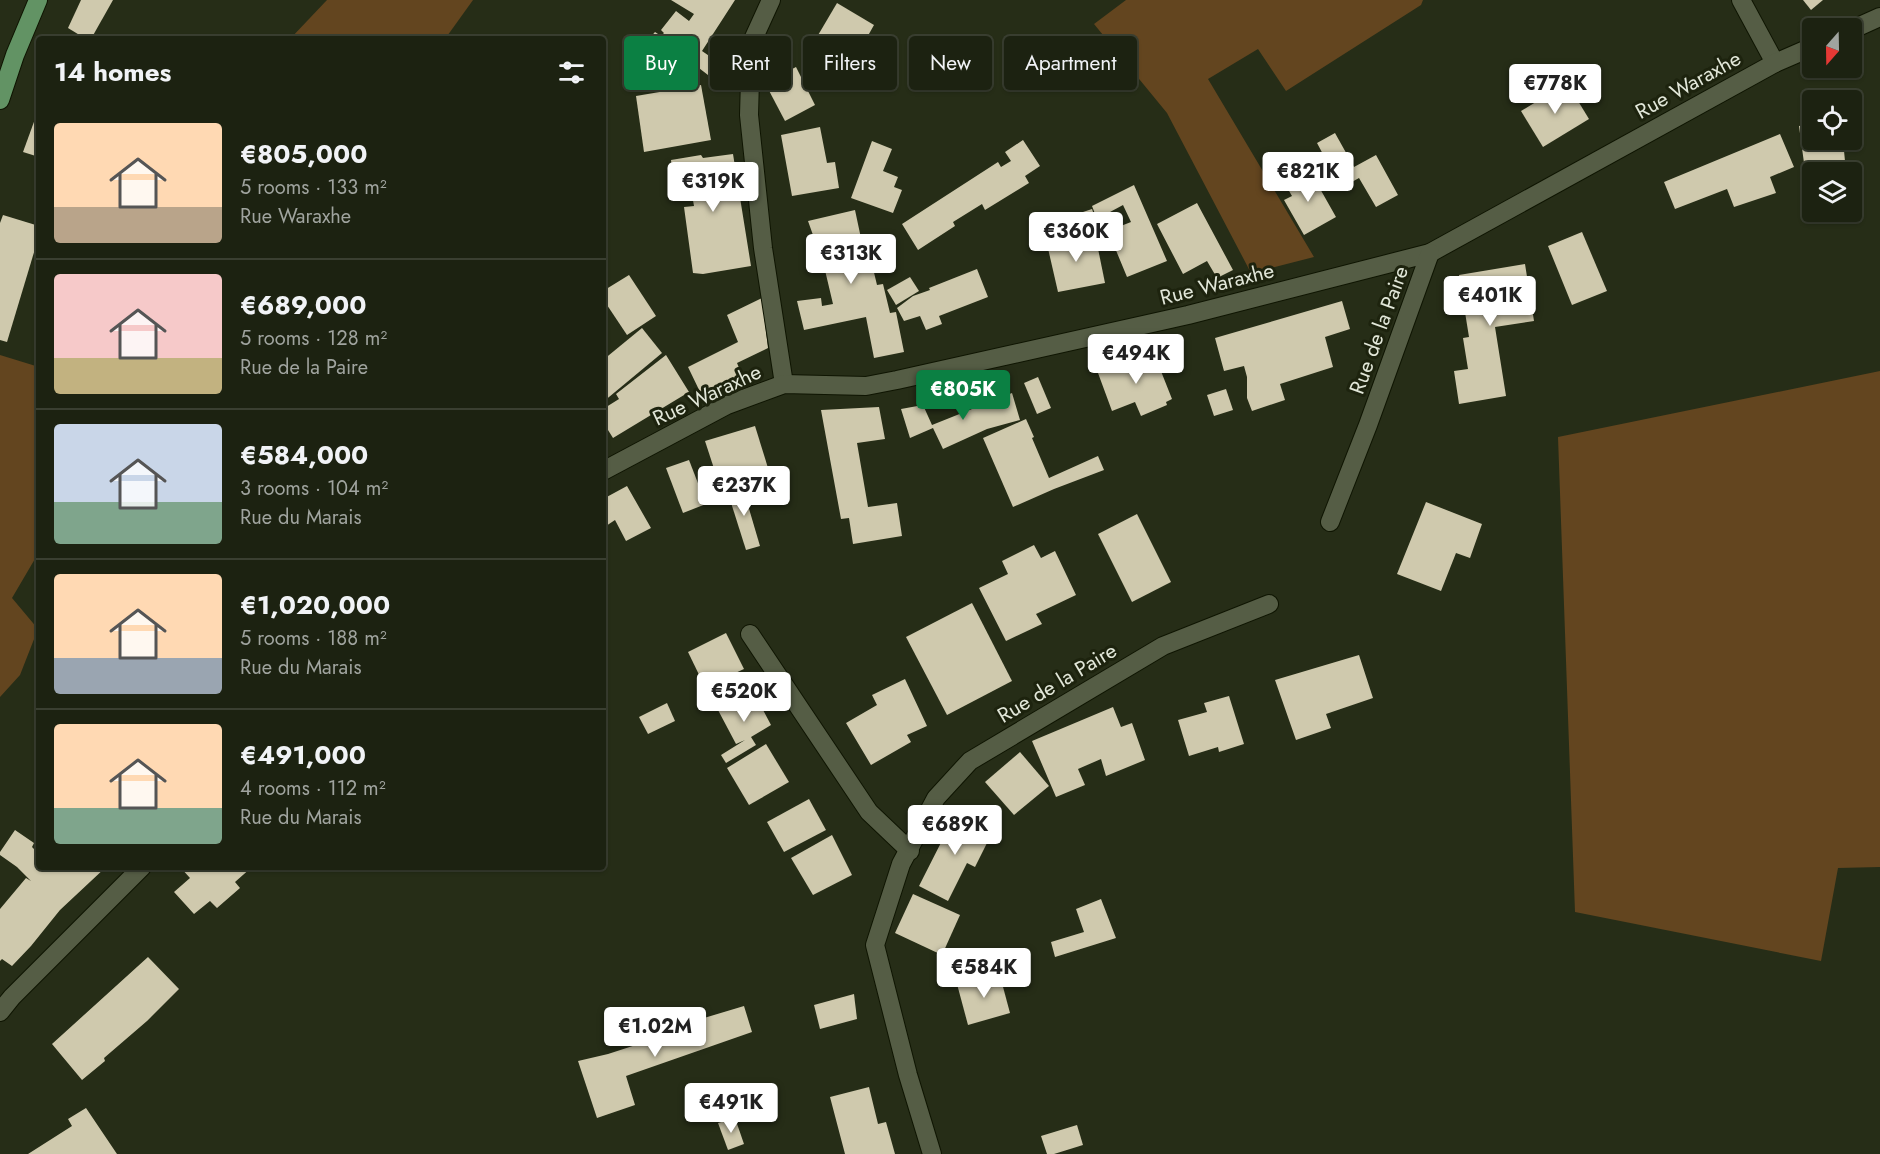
<!DOCTYPE html>
<html lang="en">
<head>
<meta charset="utf-8">
<style>
	:root { --surface:#1c2211; --page:#292f1f; --text:#f1f3f6; --muted:#a0a49f; --line:#3a3f31; --accent:#0b8043 }
	body { margin:0; font-family:Jost,sans-serif; background:var(--page); color:var(--text); height:100vh; display:flex; flex-direction:column; font-size:22px; white-space:nowrap }
	* { box-sizing:border-box; margin:0 }
	p { font-size:20px; color:var(--muted) }
	.icon { flex:none; width:33px; height:33px; fill:none; stroke:currentColor; stroke-width:2; stroke-linecap:round; stroke-linejoin:round }
	.map { position:relative; flex:1; overflow:hidden }
	.sheet { position:absolute; left:36px; top:36px; width:570px; height:834px; display:flex; flex-direction:column; background:var(--surface); border-radius:6px; box-shadow:0 2px 4px #0004,0 0 0 2px var(--line) }
	.sheet>* { flex:none }
	.banner { position:absolute; left:624px; top:36px; width:570px; height:54px; display:flex; gap:12px }
	.needle { width:39px; rotate:200deg }
	.fabs { position:absolute; left:1802px; top:18px; display:grid; gap:12px }
	.fabs a { display:grid; place-items:center; width:60px; height:60px; border-radius:6px; background:var(--surface); box-shadow:0 2px 4px #0004,0 0 0 2px var(--line); font-size:30px }
	.price { position:absolute; translate:-50% -51px; padding:0 14px; border-radius:6px; background:#fff; color:#222; font-size:20px; line-height:39px; filter:drop-shadow(0 2px 3px #0008) }
	.price::after { content:''; position:absolute; left:50%; top:36px; width:18px; height:14px; margin-left:-9px; background:inherit; clip-path:polygon(0 0,100% 0,50% 100%) }
	.price.current { background:var(--accent); color:#fff }
	ul { padding:0; list-style:none }
	li { display:flex; align-items:center; gap:18px; height:150px; padding:0 18px }
	li+li { border-top:2px solid var(--line) }
	li span { display:grid; place-items:center; flex:none; width:168px; height:120px; border-radius:6px; color:#555 }
	li>.icon { margin-inline-start:auto }
	span .icon { width:72px; height:72px; fill:#fffc; stroke-width:1 }
	li b { font-size:26px }
	h2 { display:flex; justify-content:space-between; align-items:center; height:72px; padding:0 18px; font-size:26px }
	.tag { padding:0 21px; border-radius:6px; background:var(--surface); box-shadow:0 2px 4px #0004,0 0 0 2px var(--line); font-size:21px; line-height:54px }
	.tag.current { background:var(--accent); color:#fff }
	.map>svg:first-child { display:block }
	.green { fill:#63451f }
	.building { fill:#cfc9ad }
	.lines { fill:none; stroke-linecap:round; stroke-linejoin:round }
	.minor-casing { stroke:#0f1502; stroke-width:20 }
	.major-casing { stroke:#0f1502; stroke-width:20 }
	.minor { stroke:#555d45; stroke-width:18 }
	.major { stroke:#629364; stroke-width:18 }
	.labels { text-anchor:middle; stroke-width:6; stroke-linejoin:round; paint-order:stroke }
	.street-label { font-size:21px; fill:#e2e7d9; stroke:#1d230e }
</style>
</head>
<body>
<div class="map">
<svg width="1880" height="1154" viewBox="0 0 1880 1154">
	<rect width="100%" height="100%" fill="#262d17"/>
	<!-- green -->
	<g class="green">
		<path d="M327,0H473L445,39H290Z"/>
		<path d="M1126,0H1423L1421,5L1286,91L1258,49L1208,79L1314,257L1251,273L1167,113L1094,24Z"/>
		<path d="M0,355L39,367V552L12,598L38,629L20,675L0,697Z"/>
		<path d="M1880,371V867L1838,868L1821,961L1575,912L1558,437Z"/>
	</g>
	<!-- building -->
	<g class="building">
		<path d="M81,0H113L91,39H86L68,28Z"/>
		<path d="M671,0H735L702,51L724,66L721,85L695,65L685,77L646,42L655,32L661,36L664,33L661,30L676,11L689,21L694,14Z"/>
		<path d="M1803,0H1823L1811,10Z"/>
		<path d="M837,3L874,25L852,64L814,42Z"/>
		<path d="M796,67L815,105L785,121L765,83Z"/>
		<path d="M1567,83L1589,119L1543,147L1521,111Z"/>
		<path d="M701,85L711,140L644,152L636,96Z"/>
		<path d="M39,108V157L23,152Z"/>
		<path d="M1812,124V140H1843L1846,172H1812V184L1807,185L1799,126Z"/>
		<path d="M820,127L827,163L835,162L839,188L792,196L781,135Z"/>
		<path d="M1335,133L1354,167L1376,155L1398,195L1376,207L1359,178L1341,188L1317,143Z"/>
		<path d="M1780,134L1794,167L1770,177L1776,193L1734,207L1727,189L1675,209L1664,182Z"/>
		<path d="M1023,140L1040,166L1025,176L1029,183L985,210L982,204L953,222L955,226L918,250L902,224L998,162L1001,167L1011,161L1005,152Z"/>
		<path d="M872,141L892,149L883,171L898,177L894,187L902,190L893,213L851,198Z"/>
		<path d="M733,154L751,266L703,274L693,273L684,207L694,206L691,189L675,191L671,160L701,155L703,158Z"/>
		<path d="M1310,171L1336,217L1304,235L1284,200L1292,196L1285,184Z"/>
		<path d="M1134,185L1167,261L1127,277L1108,231L1131,222L1123,205L1097,219L1092,206Z"/>
		<path d="M1197,203L1233,270L1217,278L1207,261L1183,274L1157,224Z"/>
		<path d="M1092,209L1097,223L1085,227L1080,213Z"/>
		<path d="M855,210L865,257L870,256L877,285L883,284L890,313L896,312L904,352L874,358L866,317L804,330L797,301L821,298L822,306L833,304L824,266L808,221Z"/>
		<path d="M3,215L39,226L35,249L7,342L0,340V223Z"/>
		<path d="M1582,232L1607,291L1572,305L1548,246Z"/>
		<path d="M1095,234L1105,283L1058,292L1047,244Z"/>
		<path d="M1525,264L1534,321L1495,327L1506,396L1459,404L1454,371L1468,369L1463,338L1469,337L1459,275Z"/>
		<path d="M977,269L988,297L939,316L942,324L926,330L920,316L904,321L897,308L913,296L930,290L929,288Z"/>
		<path d="M629,275L656,316L627,335L603,299V291Z"/>
		<path d="M910,277L919,291L896,305L887,290Z"/>
		<path d="M762,298L768,348L737,363L742,375L702,396L688,367L738,342L727,315Z"/>
		<path d="M1342,301L1350,329L1325,337L1333,367L1280,384L1285,400L1252,411L1247,398V377L1244,366L1224,371L1215,338Z"/>
		<path d="M642,328L662,353L603,402V360Z"/>
		<path d="M1153,351L1172,399L1166,402L1167,405L1141,416L1135,402L1112,411L1098,373Z"/>
		<path d="M666,355L689,392L613,438L603,422V409L619,399L616,394Z"/>
		<path d="M1038,377L1051,408L1037,414L1024,383Z"/>
		<path d="M1226,389L1233,410L1214,416L1207,395Z"/>
		<path d="M1012,393L1020,420L987,429L943,449L933,428L910,438L901,409L923,405L932,425Z"/>
		<path d="M879,407L885,439L857,443L868,507L897,503L902,536L853,544L849,518L841,519L821,410Z"/>
		<path d="M1026,419L1034,437L1032,438L1049,478L1098,456L1104,470L1054,489L1013,507L983,438Z"/>
		<path d="M755,426L768,468L719,484L705,441Z"/>
		<path d="M689,460L706,504L683,513L666,468Z"/>
		<path d="M742,485L760,546L746,550L727,490Z"/>
		<path d="M627,486L651,528L626,541L615,520L603,528V499Z"/>
		<path d="M1426,502L1482,524L1470,558L1456,553L1441,591L1397,574Z"/>
		<path d="M1137,514L1171,582L1132,602L1098,534Z"/>
		<path d="M1034,545L1041,558L1055,551L1076,595L1036,614L1042,624L1006,641L979,588L1008,574L1002,561Z"/>
		<path d="M972,603L1012,681L947,715L906,637Z"/>
		<path d="M726,633L744,669L705,687L688,652Z"/>
		<path d="M1359,655L1373,698L1326,714L1331,728L1296,740L1275,680Z"/>
		<path d="M905,679L927,726L907,735L911,742L871,765L846,723L877,705L872,695Z"/>
		<path d="M753,691L771,725L751,737L756,745L726,763L721,755L745,740L736,744L718,710Z"/>
		<path d="M1229,696L1244,744L1219,752L1218,747L1189,756L1178,720L1207,712L1204,703Z"/>
		<path d="M667,703L675,721L648,734L639,717Z"/>
		<path d="M1113,707L1121,727L1132,723L1145,760L1106,776L1101,759L1078,769L1085,785L1056,797L1032,741Z"/>
		<path d="M766,744L789,782L749,805L727,768Z"/>
		<path d="M1020,752L1049,786L1014,815L985,782Z"/>
		<path d="M809,799L826,830L784,852L767,822Z"/>
		<path d="M956,813L993,831L975,867L967,863L948,901L919,886Z"/>
		<path d="M15,830L34,843L32,847L39,854V867H106L60,910L31,946L12,966L2,959L0,961V909L26,878L31,881L17,867L0,855V852Z"/>
		<path d="M832,835L852,875L813,895L791,858Z"/>
		<path d="M180,867H252L235,882L240,888L217,908L210,901L194,914L174,892L190,878Z"/>
		<path d="M913,894L960,915L942,955L895,933Z"/>
		<path d="M1101,899L1116,938L1055,957L1051,942L1084,932L1076,909Z"/>
		<path d="M148,957L179,989L147,1021L104,1058L105,1061L82,1080L52,1044Z"/>
		<path d="M999,972L1010,1013L968,1025L957,984Z"/>
		<path d="M854,994L857,1019L820,1029L814,1005Z"/>
		<path d="M744,1006L752,1032L626,1076L635,1105L597,1118L578,1061L608,1054L682,1030L704,1018Z"/>
		<path d="M869,1087L878,1124L886,1122L895,1154H845L830,1097Z"/>
		<path d="M86,1108L117,1154H28L72,1126L68,1119Z"/>
		<path d="M735,1118L744,1144L728,1150L718,1123Z"/>
		<path d="M1077,1125L1083,1145L1054,1154H1047L1041,1136Z"/>
	</g>
	<g class="lines">
		<!-- minor casing -->
		<g class="minor-casing">
			<g id="minor">
				<path d="M771,0L751,44L749,115L763,248L784,384"/>
				<path d="M1741,0L1775,63"/>
				<path d="M1851,30L1880,17"/>
				<path d="M603,471L727,405L784,384L866,386L897,380L1188,315L1430,253L1775,63L1812,47"/>
				<path d="M1330,522L1368,425L1430,253"/>
				<path d="M750,634L869,812L910,851"/>
				<path d="M0,1012L12,997L142,867"/>
				<path d="M932,1154L908,1075L875,945L901,864L936,798L970,761L1163,646L1269,604"/>
			</g>
		</g>
		<!-- major casing -->
		<g class="major-casing">
			<path id="major" d="M0,100L15,55L38,0"/>
		</g>
		<!-- minor -->
		<use href="#minor" class="minor"/>
		<!-- major -->
		<use href="#major" class="major"/>
	</g>
	<g class="labels">
		<!-- street labels -->
		<g class="street-label">
			<text transform="translate(1688 85) rotate(-29)" y="7">Rue Waraxhe</text>
			<text transform="translate(1217 284) rotate(-14)" y="7">Rue Waraxhe</text>
			<text transform="translate(1379 330) rotate(-70)" y="7">Rue de la Paire</text>
			<text transform="translate(707 395) rotate(-25)" y="7">Rue Waraxhe</text>
			<text transform="translate(1057 683) rotate(-31)" y="7">Rue de la Paire</text>
		</g>
	</g>
</svg>
<div class="fabs">
<a><svg class="needle" viewBox="-14 -14 28 28"><path d="M0-13l5 13h-10z" fill="#e53935"/><path d="M0 13l5-13h-10z" fill="#a0a49f"/></svg></a>
<a><svg class="icon" aria-label="locate" viewBox="0 0 24 24"><circle cx="12" cy="12" r="6"/><path d="M12 2v4M12 18v4M2 12h4M18 12h4"/></svg></a>
<a><svg class="icon" aria-label="layers" viewBox="0 0 24 24"><path d="M12 4l9 5-9 5-9-5zM3 14l9 5 9-5"/></svg></a>
</div>
<b class="price" style="left:1555px;top:115px">€778K</b>
<b class="price" style="left:1308px;top:203px">€821K</b>
<b class="price" style="left:713px;top:213px">€319K</b>
<b class="price" style="left:1076px;top:263px">€360K</b>
<b class="price" style="left:851px;top:285px">€313K</b>
<b class="price" style="left:1490px;top:327px">€401K</b>
<b class="price" style="left:1136px;top:385px">€494K</b>
<b class="price current" style="left:963px;top:421px">€805K</b>
<b class="price" style="left:744px;top:517px">€237K</b>
<b class="price" style="left:744px;top:723px">€520K</b>
<b class="price" style="left:955px;top:856px">€689K</b>
<b class="price" style="left:984px;top:999px">€584K</b>
<b class="price" style="left:655px;top:1058px">€1.02M</b>
<b class="price" style="left:731px;top:1134px">€491K</b>
<div class="banner">
<a class="tag current">Buy</a>
<a class="tag">Rent</a>
<a class="tag">Filters</a>
<a class="tag">New</a>
<a class="tag">Apartment</a>
</div>
<section class="sheet">
<h2>14 homes<svg class="icon" aria-label="filters" viewBox="0 0 24 24"><path d="M4 7h16M4 17h16"/><circle cx="9" cy="7" r="2"/><circle cx="15" cy="17" r="2"/></svg></h2>
<ul>
<li><span style="background:linear-gradient(#ffd9b3 70%,#b9a48a 0)"><svg class="icon" aria-label="home" viewBox="0 0 24 24"><path d="M3 11l9-7 9 7M6 9v11h12V9"/></svg></span><div><b>€805,000</b><p>5 rooms · 133 m²</p><p>Rue Waraxhe</p></div></li>
<li><span style="background:linear-gradient(#f6c9c9 70%,#c2b280 0)"><svg class="icon" aria-label="home" viewBox="0 0 24 24"><path d="M3 11l9-7 9 7M6 9v11h12V9"/></svg></span><div><b>€689,000</b><p>5 rooms · 128 m²</p><p>Rue de la Paire</p></div></li>
<li><span style="background:linear-gradient(#c9d6e8 65%,#7fa58c 0)"><svg class="icon" aria-label="home" viewBox="0 0 24 24"><path d="M3 11l9-7 9 7M6 9v11h12V9"/></svg></span><div><b>€584,000</b><p>3 rooms · 104 m²</p><p>Rue du Marais</p></div></li>
<li><span style="background:linear-gradient(#ffd9b3 70%,#9aa5b1 0)"><svg class="icon" aria-label="home" viewBox="0 0 24 24"><path d="M3 11l9-7 9 7M6 9v11h12V9"/></svg></span><div><b>€1,020,000</b><p>5 rooms · 188 m²</p><p>Rue du Marais</p></div></li>
<li><span style="background:linear-gradient(#ffd9b3 70%,#7fa58c 0)"><svg class="icon" aria-label="home" viewBox="0 0 24 24"><path d="M3 11l9-7 9 7M6 9v11h12V9"/></svg></span><div><b>€491,000</b><p>4 rooms · 112 m²</p><p>Rue du Marais</p></div></li>
</ul>
</section>
</div>
</body>
</html>
